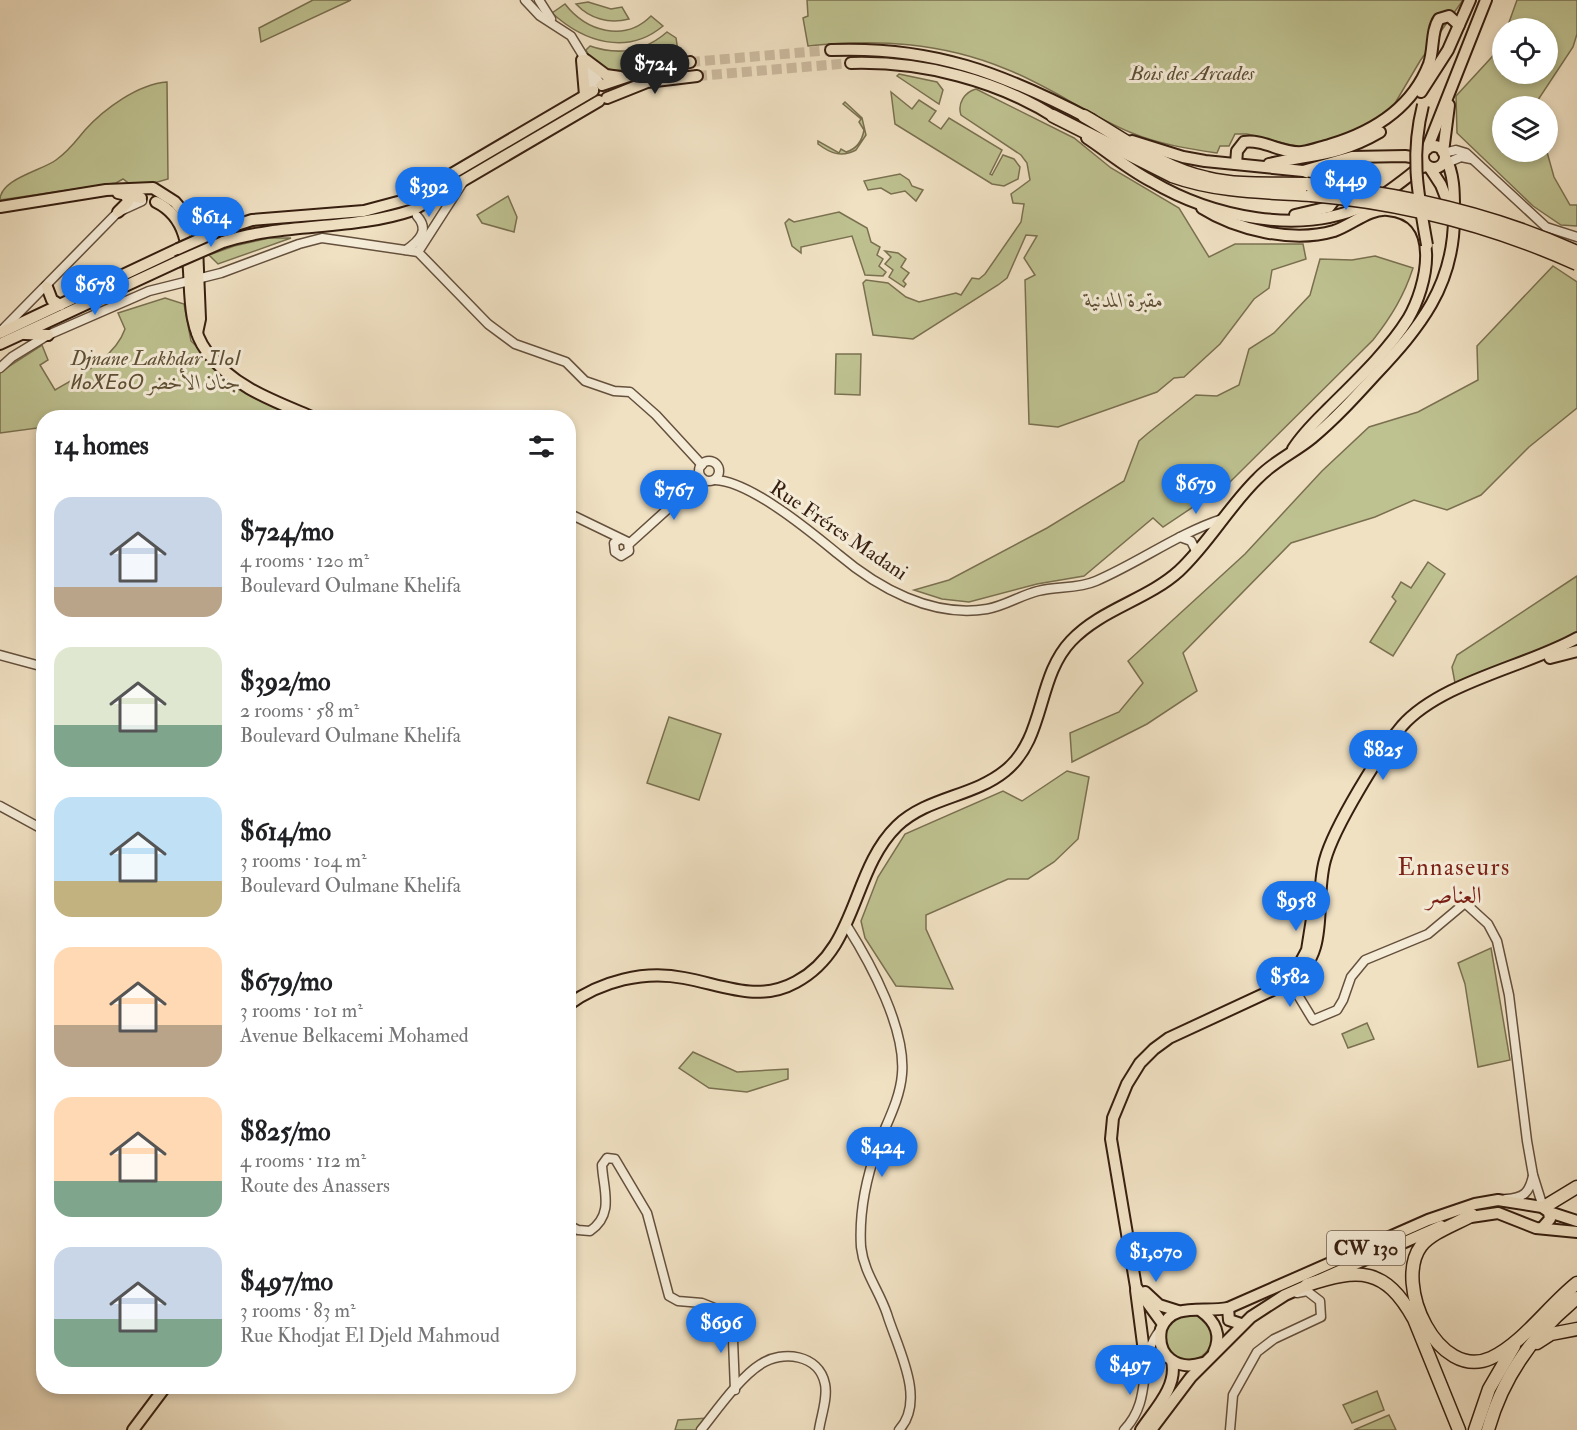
<!DOCTYPE html>
<html lang="en">
<head>
<meta charset="utf-8">
<style>
	:root { --surface:#fff; --page:#f6f6f6; --text:#202124; --muted:#757577; --accent:#1a73e8 }
	body { margin:0; font-family:"IM FELL Double Pica",Amiri,"Noto Sans Tifinagh",serif; background:var(--page); color:var(--text); height:100vh; display:flex; flex-direction:column; font-size:22px; white-space:nowrap }
	* { box-sizing:border-box; margin:0 }
	p { font-size:20px; color:var(--muted) }
	.icon { flex:none; width:33px; height:33px; fill:none; stroke:currentColor; stroke-width:2; stroke-linecap:round; stroke-linejoin:round }
	.map { position:relative; flex:1; overflow:hidden }
	.details { position:absolute; left:36px; top:410px; width:540px; height:984px; display:flex; flex-direction:column; background:var(--surface); border-radius:24px; box-shadow:0 3px 9px #0003 }
	.details>* { flex:none }
	.tools { position:absolute; left:1492px; top:18px; display:grid; gap:12px }
	.tools a { display:grid; place-items:center; width:66px; height:66px; border-radius:50%; background:var(--surface); box-shadow:0 3px 9px #0003; font-size:30px }
	.price { position:absolute; translate:-50% -51px; padding:0 14px; border-radius:21px; background:var(--accent); color:#fff; font-size:20px; line-height:39px; filter:drop-shadow(0 2px 3px #0008) }
	.price::after { content:''; position:absolute; left:50%; top:36px; width:18px; height:14px; margin-left:-9px; background:inherit; clip-path:polygon(0 0,100% 0,50% 100%) }
	.price.current { background:#222; color:#fff }
	ul { padding:0; list-style:none }
	li { display:flex; align-items:center; gap:18px; height:150px; padding:0 18px }
	li span { display:grid; place-items:center; flex:none; width:168px; height:120px; border-radius:18px; color:#555 }
	li>.icon { margin-inline-start:auto }
	span .icon { width:72px; height:72px; fill:#fffc; stroke-width:1 }
	li b { font-size:26px }
	h2 { display:flex; justify-content:space-between; align-items:center; height:72px; padding:0 18px; font-size:26px }
	.map>svg:first-child { display:block }
	.green { fill:#bec190; stroke:#7a7050; stroke-width:1.5 }
	.lines { fill:none; stroke-linecap:round; stroke-linejoin:round }
	.major-tunnel { stroke:#cbba9f; stroke-width:10; stroke-dasharray:10 5; stroke-linecap:butt }
	.minor-casing { stroke:#65503d; stroke-width:11 }
	.major-casing { stroke:#371f10; stroke-width:14 }
	.highway-casing { stroke:#371f10; stroke-width:15 }
	.minor { stroke:#f5ecd8; stroke-width:8 }
	.major { stroke:#f0e1c3; stroke-width:10 }
	.highway { stroke:#f0e1c3; stroke-width:12 }
	.major-bridge-casing { stroke:#371f10; stroke-width:14; stroke-linecap:butt }
	.highway-bridge-casing { stroke:#371f10; stroke-width:15; stroke-linecap:butt }
	.major-bridge { stroke:#f0e1c3; stroke-width:10 }
	.highway-bridge { stroke:#f0e1c3; stroke-width:12 }
	.labels { text-anchor:middle; stroke-width:6; stroke-linejoin:round; paint-order:stroke }
	.shield { fill:#f5ecd8; stroke:#705c4c; stroke-width:1.5 }
	.shield-label { font-size:20px; font-weight:bold; fill:#371f10 }
	.park-label { font-size:21px; font-style:italic; fill:#605036; stroke:#f5ecd8 }
	.street-label { font-size:21px; fill:#371f10; stroke:#f5ecd8 }
	.quarter-label { font-size:24px; letter-spacing:1.5px; fill:#7a1f14; stroke:#f5ecd8 }
</style>
</head>
<body>
<div class="map">
<svg width="1577" height="1430" viewBox="0 0 1577 1430">
	<rect width="100%" height="100%" fill="#f0e1c3"/>
	<filter id="stains"><feTurbulence type="fractalNoise" baseFrequency=".00333" numOctaves="4"/><feColorMatrix values="0 0 0 0 .2 0 0 0 0 .09 0 0 0 0 .02 0 0 0 .5 -.17"/></filter>
	<radialGradient id="worn" r=".72"><stop offset=".6" stop-color="#630" stop-opacity="0"/><stop offset="1" stop-color="#630" stop-opacity=".3"/></radialGradient>
	<!-- green -->
	<g class="green">
		<path d="M313,0H351L261,42L259,28Z"/>
		<path d="M807,0H1463L1420,61L1391,110L1360,130L1304,148L1247,134H1235L1229,146H1220L1217,153C1189,149 1158,144 1132,133C1088,115 1050,86 1006,69C941,42 877,39 808,46L803,18L808,16Z"/>
		<path d="M1517,0H1577V34L1573,47L1534,106H1503V152H1547L1554,177L1570,205H1577V226L1561,225L1533,206L1457,133L1456,96L1501,47L1503,41V74H1548V28H1507Z"/>
		<path d="M588,2L611,9L622,7L629,19C609,24 590,19 576,4Z"/>
		<path d="M565,4C586,31 624,43 651,16L663,26C627,56 584,42 552,13Z"/>
		<path d="M667,32L676,38L678,51C650,63 603,88 586,50L590,46C619,56 644,52 667,32Z"/>
		<path d="M899,74L937,82L943,90L939,104L897,76Z"/>
		<path d="M167,82L168,179L147,185H131L123,179L116,183L0,200C0,179 41,171 56,160C69,151 75,142 85,130C104,109 138,84 167,82Z"/>
		<path d="M976,89L1074,138L1111,168L1179,208L1209,257L1235,244H1303L1306,259L1272,270L1269,288L1254,299L1220,344L1184,377L1174,378L1157,392L1058,427L1029,424L1025,280L1035,275L1024,258L1037,236L1026,235L1007,278L998,285L913,339L873,335L863,283L866,280L888,283L906,297L919,302L956,293L961,295L972,278L979,279L985,274L1021,222L1024,204L1013,203L1011,194L1030,180L1027,163L1021,155L961,115C957,103 965,92 976,89Z"/>
		<path d="M891,92L912,109L919,100L936,111L929,121L941,129L949,118L1002,150L990,174L992,175L1003,155L1014,159L1020,167L1018,179L1004,186L992,184L895,124Z"/>
		<path d="M588,96L591,101L412,206L371,220L260,228L209,244L207,241L259,224L345,219L385,212L469,170Z"/>
		<path d="M845,102L862,118L866,135L856,150C841,158 830,153 818,144V141L839,153L841,149L846,152C857,149 862,141 864,130L859,122L861,119L843,104Z"/>
		<path d="M900,174L909,180L912,186L923,190L916,201L905,191L891,194L881,188L868,190L864,181Z"/>
		<path d="M508,196L517,217L514,232L482,223L477,215Z"/>
		<path d="M839,212L867,228L871,242L880,247L877,255L883,259L879,266L886,272L883,276L865,275L852,236L801,247V253L792,246L785,223L789,219L794,222Z"/>
		<path d="M269,238H291L218,264L209,255L234,246Z"/>
		<path d="M885,251L898,253L906,259L901,267L909,273L903,281L906,284L904,287L889,277L893,270L885,264L891,257Z"/>
		<path d="M1375,256L1413,268C1404,296 1391,317 1373,340L1229,483L1163,527L1153,518L1084,576L1037,584L969,602L942,599L914,590L949,580L1047,528L1124,481L1139,441L1147,434L1196,395L1217,396L1239,385L1249,349L1274,333L1310,295L1320,259L1352,260Z"/>
		<path d="M1553,266L1577,282V408L1529,447L1481,495L1447,510L1414,500L1375,517L1291,543L1183,653L1197,691L1147,724L1072,762L1070,733L1119,712L1143,683L1128,661L1245,554L1322,471L1369,427L1418,412L1478,380L1477,346Z"/>
		<path d="M165,298L184,304L191,341L224,373L319,417H44L43,482L37,428L0,433V372L42,345L48,360L40,365L55,390C79,376 115,358 125,329L118,313Z"/>
		<path d="M836,354H861L860,395L835,394Z"/>
		<path d="M1428,562L1445,574L1393,656L1370,642L1396,601L1392,597L1401,582L1411,588Z"/>
		<path d="M1577,576V636L1553,649L1524,655L1455,683L1452,667L1457,655Z"/>
		<path d="M669,717L721,734L699,800L647,783Z"/>
		<path d="M1067,771L1089,777L1078,839L1054,862L1028,879H1008L926,915V929L953,989L896,986L865,938L861,921L878,877L905,834L1003,791L1022,801Z"/>
		<path d="M1491,948L1510,1060L1478,1067L1465,984L1458,963Z"/>
		<path d="M1367,1023L1374,1039L1348,1048L1342,1034Z"/>
		<path d="M693,1052L737,1072L788,1069V1079L747,1092L709,1088L679,1068Z"/>
		<circle cx="1189" cy="1337" r="23"/>
		<path d="M1377,1391L1384,1410L1352,1423L1343,1405Z"/>
		<path d="M1389,1415L1396,1430H1354Z"/>
		<path d="M707,1418L697,1430H675L678,1420Z"/>
	</g>
	<g class="lines">
		<!-- major-tunnel -->
		<g class="major-tunnel">
			<path d="M690,62L831,50"/>
			<path d="M697,76L851,63"/>
		</g>
		<!-- minor casing -->
		<g class="minor-casing">
			<g id="minor">
				<path d="M525,0L540,16L571,36L601,85"/>
				<path d="M539,0L551,19"/>
				<path d="M585,67L594,89"/>
				<path d="M1444,153L1456,150L1466,153L1546,227L1577,237"/>
				<path d="M1442,165L1461,157L1471,159"/>
				<path d="M406,250C419,241 430,230 417,216"/>
				<path d="M418,252L463,182"/>
				<path d="M2,330L118,212L142,201"/>
				<path d="M0,368L12,357L48,335L149,291L221,273L299,244L322,238L350,242L418,252L488,324L515,344L566,362L585,381L614,391L630,392L656,415L702,465"/>
				<circle cx="709" cy="471" r="10"/>
				<path d="M715,480C750,481 811,532 838,554C878,588 932,618 987,609C1005,606 1021,595 1038,591C1058,586 1078,589 1096,581C1140,562 1177,534 1222,519"/>
				<path d="M568,513L628,542L629,551L621,556L615,552L614,543L620,539"/>
				<path d="M1180,537L1191,541L1196,551"/>
				<path d="M629,544L702,478"/>
				<path d="M0,655L44,667"/>
				<path d="M0,806L44,830"/>
				<path d="M847,926C871,964 906,1029 902,1074C900,1100 886,1124 877,1148C866,1179 859,1214 861,1247C864,1273 879,1290 887,1314C897,1347 927,1400 899,1430"/>
				<path d="M1290,982L1313,1020L1337,1010L1343,1000L1351,977L1365,960L1428,934L1465,903L1488,924L1497,941L1509,995L1527,1141L1533,1175L1543,1207"/>
				<path d="M1506,1199C1524,1198 1529,1193 1533,1176"/>
				<path d="M568,1225L578,1230L590,1231C615,1214 603,1189 602,1165L607,1158L615,1159L647,1213L669,1296L678,1301L702,1303L732,1315L735,1390"/>
				<path d="M1146,1367L1157,1359L1167,1357"/>
				<path d="M701,1430C717,1410 740,1377 761,1364C782,1350 819,1354 825,1384C828,1398 821,1416 819,1430"/>
				<path d="M1124,1430C1155,1398 1135,1359 1161,1329"/>
				<path d="M1230,1430L1233,1395L1257,1352L1274,1339L1321,1317L1320,1301L1307,1291L1297,1293"/>
			</g>
		</g>
		<!-- major casing -->
		<g class="major-casing">
			<g id="major">
				<path d="M831,50C933,46 1002,73 1092,120"/>
				<path d="M582,60L585,95"/>
				<path d="M586,60L606,75L620,77"/>
				<path d="M851,63C922,61 998,80 1058,119"/>
				<path d="M602,85L644,71L690,62"/>
				<path d="M1421,92L1448,50L1470,0"/>
				<path d="M607,98L647,82L697,76"/>
				<path d="M1087,138C1108,152 1128,169 1151,181C1212,217 1300,236 1366,205C1386,195 1402,181 1419,168L1427,166"/>
				<path d="M1132,141L1183,157L1205,161L1303,171L1352,157L1405,156L1423,159"/>
				<circle cx="1434" cy="157" r="11"/>
				<path d="M1427,149L1486,0"/>
				<path d="M1443,152L1449,105"/>
				<path d="M1236,164L1237,151L1244,142C1264,139 1282,154 1302,152C1311,151 1321,147 1329,145C1373,132 1412,108 1429,64C1434,50 1431,31 1439,19L1449,16L1459,25"/>
				<path d="M1269,164C1313,154 1339,156 1380,132"/>
				<path d="M1430,168L1441,185L1452,213"/>
				<path d="M118,193L141,198"/>
				<path d="M156,202C211,229 172,306 207,352C233,387 274,401 312,417"/>
				<path d="M0,207L106,190L153,188L175,202L191,221L197,246L200,319L197,333"/>
				<path d="M1202,208C1237,230 1293,243 1334,231C1352,225 1369,208 1388,210C1444,215 1427,287 1408,319C1388,351 1356,381 1329,408C1316,421 1303,433 1293,449"/>
				<path d="M118,212L128,202L126,194"/>
				<path d="M1295,215L1329,207L1339,194L1332,179L1306,172"/>
				<path d="M218,231L252,220L364,211L409,199L593,91"/>
				<path d="M223,242C285,222 351,231 413,210L599,101"/>
				<path d="M47,287L52,300L60,305"/>
				<path d="M0,333L178,249"/>
				<path d="M25,334L48,335"/>
				<path d="M0,344L177,262"/>
				<path d="M1550,658L1577,651"/>
				<path d="M1290,982L1307,950L1314,906"/>
				<path d="M568,1005C601,981 644,970 684,978C723,985 758,1003 796,982C858,949 851,871 897,826C927,797 973,797 1005,771C1046,738 1036,678 1071,641C1101,609 1147,600 1179,571C1209,543 1229,506 1258,478C1274,461 1295,452 1312,438C1335,419 1355,397 1375,375C1420,327 1454,286 1454,217C1454,196 1455,175 1445,157"/>
				<path d="M1549,1212L1577,1221"/>
				<path d="M1464,1218L1498,1213L1536,1228L1577,1232"/>
				<path d="M1136,1290L1146,1367"/>
				<path d="M1145,1292L1159,1305L1178,1311"/>
				<path d="M1228,1308L1229,1320L1241,1324"/>
				<path d="M1201,1311C1215,1321 1222,1335 1214,1352"/>
				<path d="M1163,1324L1136,1287L1111,1139L1113,1118L1127,1084L1140,1063L1154,1049L1169,1038L1290,982C1332,952 1313,903 1325,860C1334,827 1380,752 1402,726C1441,682 1525,667 1577,638"/>
				<path d="M1203,1363C1178,1371 1156,1357 1161,1329C1172,1301 1204,1313 1228,1308L1428,1220L1475,1204L1498,1200L1542,1207L1549,1212L1550,1219L1542,1228"/>
				<path d="M133,1430L166,1386"/>
				<path d="M1141,1430C1154,1410 1178,1387 1172,1361"/>
				<path d="M1151,1430L1191,1377L1251,1317L1285,1295L1441,1226"/>
			</g>
		</g>
		<!-- highway casing -->
		<g class="highway-casing">
			<g id="highway">
				<path d="M1053,116L1172,176C1217,192 1263,192 1311,195"/>
				<path d="M1084,116C1123,138 1163,169 1207,178C1239,186 1274,183 1307,184"/>
				<path d="M1544,1207L1577,1187"/>
				<path d="M1472,1215C1457,1224 1432,1232 1421,1246C1393,1284 1438,1382 1491,1358C1522,1344 1549,1305 1577,1283"/>
				<path d="M1307,1285C1359,1268 1385,1267 1414,1319L1459,1430"/>
				<path d="M1537,1343L1551,1334L1577,1329"/>
				<path d="M1475,1430L1489,1389L1514,1346"/>
				<path d="M1488,1430C1503,1376 1534,1333 1577,1298"/>
			</g>
		</g>
		<!-- minor -->
		<use href="#minor" class="minor"/>
		<!-- major -->
		<use href="#major" class="major"/>
		<!-- highway -->
		<use href="#highway" class="highway"/>
		<!-- major-bridge casing -->
		<g class="major-bridge-casing">
			<g id="major-bridge">
				<path d="M1423,105C1410,156 1418,194 1427,245"/>
				<path d="M178,249L218,231"/>
				<path d="M177,262L223,242"/>
			</g>
		</g>
		<!-- highway-bridge casing -->
		<g class="highway-bridge-casing">
			<g id="highway-bridge">
				<path d="M1307,184C1399,193 1493,214 1577,252"/>
				<path d="M1311,195C1402,203 1493,226 1577,264"/>
			</g>
		</g>
		<!-- major-bridge -->
		<use href="#major-bridge" class="major-bridge"/>
		<!-- highway-bridge -->
		<use href="#highway-bridge" class="highway-bridge"/>
	</g>
	<g class="labels">
		<!-- shield labels -->
		<rect class="shield" x="1327" y="1231" width="78" height="34" rx="4.5"/>
		<g class="shield-label">
			<text x="1366" y="1255">CW 130</text>
		</g>
		<!-- park labels -->
		<g class="park-label">
			<text x="1192" y="80">Bois des Arcades</text>
			<text x="1124" y="307">مقبرة المدنية</text>
			<text x="155" y="365">Djnane Lakhdar ⵊⵏⴰⵏ<tspan x="155" dy="24">ⵍⴰⵅⴹⴰⵔ جنان الأخضر</tspan></text>
		</g>
		<!-- street labels -->
		<g class="street-label">
			<text transform="translate(839 530) rotate(34)" y="7">Rue Fréres Madani</text>
		</g>
		<!-- quarter labels -->
		<g class="quarter-label">
			<text x="1454" y="875">Ennaseurs<tspan x="1454" dy="28">العناصر</tspan></text>
		</g>
	</g>
	<rect width="100%" height="100%" filter="url(#stains)"/>
	<rect width="100%" height="100%" fill="url(#worn)"/>
</svg>
<div class="tools">
<a><svg class="icon" aria-label="locate" viewBox="0 0 24 24"><circle cx="12" cy="12" r="6"/><path d="M12 2v4M12 18v4M2 12h4M18 12h4"/></svg></a>
<a><svg class="icon" aria-label="layers" viewBox="0 0 24 24"><path d="M12 4l9 5-9 5-9-5zM3 14l9 5 9-5"/></svg></a>
</div>
<b class="price current" style="left:655px;top:95px">$724</b>
<b class="price" style="left:1346px;top:211px">$449</b>
<b class="price" style="left:429px;top:218px">$392</b>
<b class="price" style="left:211px;top:248px">$614</b>
<b class="price" style="left:95px;top:316px">$678</b>
<b class="price" style="left:1196px;top:515px">$679</b>
<b class="price" style="left:674px;top:521px">$767</b>
<b class="price" style="left:1383px;top:781px">$825</b>
<b class="price" style="left:1296px;top:932px">$958</b>
<b class="price" style="left:1290px;top:1008px">$582</b>
<b class="price" style="left:882px;top:1178px">$424</b>
<b class="price" style="left:1156px;top:1283px">$1,070</b>
<b class="price" style="left:721px;top:1354px">$696</b>
<b class="price" style="left:1130px;top:1396px">$497</b>
<section class="details">
<h2>14 homes<svg class="icon" aria-label="filters" viewBox="0 0 24 24"><path d="M4 7h16M4 17h16"/><circle cx="9" cy="7" r="2"/><circle cx="15" cy="17" r="2"/></svg></h2>
<ul>
<li><span style="background:linear-gradient(#c9d6e8 75%,#b9a48a 0)"><svg class="icon" aria-label="home" viewBox="0 0 24 24"><path d="M3 11l9-7 9 7M6 9v11h12V9"/></svg></span><div><b>$724/mo</b><p>4 rooms · 120 m²</p><p>Boulevard Oulmane Khelifa</p></div></li>
<li><span style="background:linear-gradient(#dfe7d0 65%,#7fa58c 0)"><svg class="icon" aria-label="home" viewBox="0 0 24 24"><path d="M3 11l9-7 9 7M6 9v11h12V9"/></svg></span><div><b>$392/mo</b><p>2 rooms · 58 m²</p><p>Boulevard Oulmane Khelifa</p></div></li>
<li><span style="background:linear-gradient(#bfe0f5 70%,#c2b280 0)"><svg class="icon" aria-label="home" viewBox="0 0 24 24"><path d="M3 11l9-7 9 7M6 9v11h12V9"/></svg></span><div><b>$614/mo</b><p>3 rooms · 104 m²</p><p>Boulevard Oulmane Khelifa</p></div></li>
<li><span style="background:linear-gradient(#ffd9b3 65%,#b9a48a 0)"><svg class="icon" aria-label="home" viewBox="0 0 24 24"><path d="M3 11l9-7 9 7M6 9v11h12V9"/></svg></span><div><b>$679/mo</b><p>3 rooms · 101 m²</p><p>Avenue Belkacemi Mohamed</p></div></li>
<li><span style="background:linear-gradient(#ffd9b3 70%,#7fa58c 0)"><svg class="icon" aria-label="home" viewBox="0 0 24 24"><path d="M3 11l9-7 9 7M6 9v11h12V9"/></svg></span><div><b>$825/mo</b><p>4 rooms · 112 m²</p><p>Route des Anassers</p></div></li>
<li><span style="background:linear-gradient(#c9d6e8 60%,#7fa58c 0)"><svg class="icon" aria-label="home" viewBox="0 0 24 24"><path d="M3 11l9-7 9 7M6 9v11h12V9"/></svg></span><div><b>$497/mo</b><p>3 rooms · 83 m²</p><p>Rue Khodjat El Djeld Mahmoud</p></div></li>
</ul>
</section>
</div>
</body>
</html>
